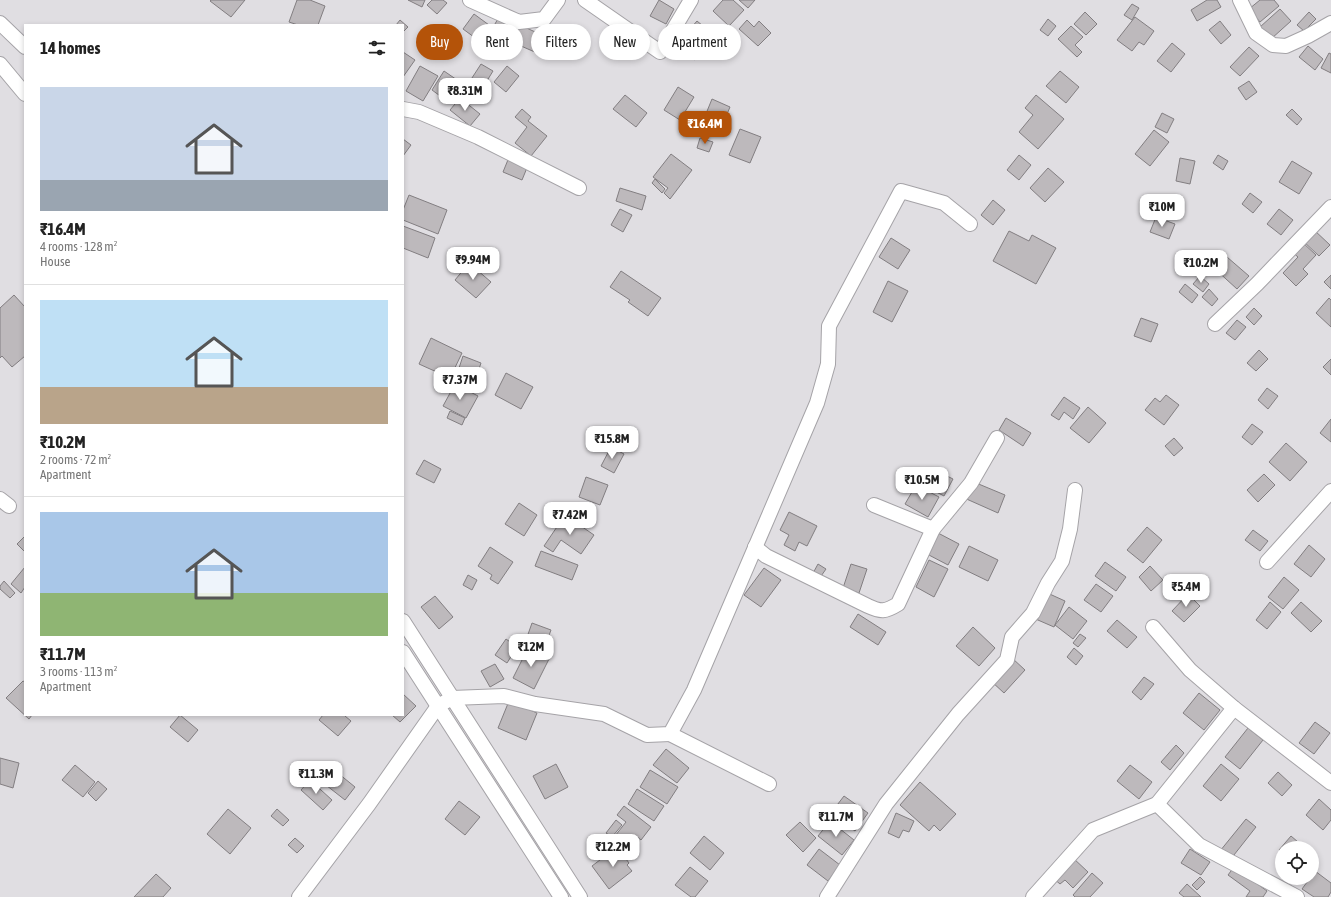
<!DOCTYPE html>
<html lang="en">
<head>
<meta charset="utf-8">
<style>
	:root { --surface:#fff; --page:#f2f2f2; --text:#222; --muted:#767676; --line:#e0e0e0; --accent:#b45309 }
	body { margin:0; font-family:"Asap Condensed",sans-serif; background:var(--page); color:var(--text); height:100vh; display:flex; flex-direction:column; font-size:15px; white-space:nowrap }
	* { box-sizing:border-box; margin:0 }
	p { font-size:13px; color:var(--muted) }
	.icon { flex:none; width:22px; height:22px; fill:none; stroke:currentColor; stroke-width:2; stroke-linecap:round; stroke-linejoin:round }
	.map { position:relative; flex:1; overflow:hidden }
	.sheet { position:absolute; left:24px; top:24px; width:380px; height:692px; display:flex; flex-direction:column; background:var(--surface); border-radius:0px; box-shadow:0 2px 6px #0003 }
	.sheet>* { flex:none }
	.guide { position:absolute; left:416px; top:24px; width:380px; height:36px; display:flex; gap:8px }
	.controls { position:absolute; left:1275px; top:841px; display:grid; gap:8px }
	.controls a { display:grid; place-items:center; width:44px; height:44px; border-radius:50%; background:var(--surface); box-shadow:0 2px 6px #0003; font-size:20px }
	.price { position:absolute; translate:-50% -34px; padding:0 9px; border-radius:8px; background:#fff; color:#222; font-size:13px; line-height:26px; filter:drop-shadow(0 1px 2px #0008) }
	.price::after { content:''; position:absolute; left:50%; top:24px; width:12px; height:9px; margin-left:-6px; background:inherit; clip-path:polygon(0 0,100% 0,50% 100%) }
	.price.current { background:var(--accent); color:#fff }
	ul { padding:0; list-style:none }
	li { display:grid; align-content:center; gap:8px; height:212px; padding:0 16px }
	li+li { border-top:1px solid var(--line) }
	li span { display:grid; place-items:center; height:124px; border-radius:0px; color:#555 }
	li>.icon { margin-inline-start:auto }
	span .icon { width:72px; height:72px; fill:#fffc; stroke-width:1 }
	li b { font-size:17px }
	h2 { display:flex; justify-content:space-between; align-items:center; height:48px; padding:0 16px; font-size:17px }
	.tag { padding:0 14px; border-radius:18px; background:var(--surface); box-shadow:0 2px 6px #0003; font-size:14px; line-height:36px }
	.tag.current { background:var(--accent); color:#fff }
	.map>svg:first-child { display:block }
	.building { fill:#bdb9bc; stroke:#827e81 }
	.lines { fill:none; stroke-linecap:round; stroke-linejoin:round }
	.minor-casing { stroke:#a5a3a7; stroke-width:16 }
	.minor { stroke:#fff; stroke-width:14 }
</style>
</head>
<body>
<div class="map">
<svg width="1331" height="897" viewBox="0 0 1331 897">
	<rect width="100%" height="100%" fill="#e0dee2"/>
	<!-- building -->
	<g class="building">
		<path d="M211,0H245L231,17L210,1Z"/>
		<path d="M297,0H310L325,6L318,25H298L289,22Z"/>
		<path d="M408,0H425L422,7Z"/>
		<path d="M432,0H443L447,3L437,14L427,5Z"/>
		<path d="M659,0L674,9L666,24L650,16Z"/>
		<path d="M723,0H733L744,10L729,26L713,11Z"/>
		<path d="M739,0H755L748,8Z"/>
		<path d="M1207,0H1217L1221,7L1197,21L1191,10Z"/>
		<path d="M1260,0H1274L1279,6L1260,22L1249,9Z"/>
		<path d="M1132,4L1139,8L1132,20L1124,15Z"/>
		<path d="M1280,9L1291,21L1271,39L1260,27Z"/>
		<path d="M1085,12L1097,24L1086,35L1074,24Z"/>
		<path d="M1309,12L1316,19L1304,31L1297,25Z"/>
		<path d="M474,14L489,25L478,40L463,29Z"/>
		<path d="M499,17L512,24L501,43L488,36Z"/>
		<path d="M1135,17L1154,31L1144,45L1139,42L1132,51L1117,40Z"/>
		<path d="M1048,19L1056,26L1048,36L1040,30Z"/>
		<path d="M400,20L408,27L403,32V25H396Z"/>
		<path d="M747,20L754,27L759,21L771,33L758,46L739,29Z"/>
		<path d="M697,21L715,36L695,60L676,45Z"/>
		<path d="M1220,21L1231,35L1221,44L1209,30Z"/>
		<path d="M520,25L544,36L537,53L512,42Z"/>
		<path d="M1071,26L1083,37L1075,45L1082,52L1077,57L1058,39Z"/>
		<path d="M1172,43L1185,54L1171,72L1157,61Z"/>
		<path d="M1308,46L1323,59L1315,70L1299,57Z"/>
		<path d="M1249,47L1259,56L1240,76L1230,67Z"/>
		<path d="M403,52L415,60L403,77Z"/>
		<path d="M1329,53L1331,54V73L1321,68Z"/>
		<path d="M481,64L493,71L482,89L470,81Z"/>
		<path d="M420,66L438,76L423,101L406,91Z"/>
		<path d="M507,66L519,76L506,92L494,82Z"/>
		<path d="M444,71L460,82L447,101L432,90Z"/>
		<path d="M1060,71L1079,87L1066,103L1046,86Z"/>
		<path d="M1249,81L1257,92L1246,100L1238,88Z"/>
		<path d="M678,87L694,97L680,120L664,110Z"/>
		<path d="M625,95L647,113L636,127L613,109Z"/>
		<path d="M1036,95L1064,119L1038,149L1019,132L1033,115L1025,108Z"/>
		<path d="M460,98L480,114L470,126L450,110Z"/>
		<path d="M712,99L730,107L719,133L701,126Z"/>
		<path d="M522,109L531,117L528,121L547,136L531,156L515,143L527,127L515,117Z"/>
		<path d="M1292,109L1302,119L1297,125L1286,115Z"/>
		<path d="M1162,113L1174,119L1167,133L1155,127Z"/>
		<path d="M740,129L761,137L750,163L729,155Z"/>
		<path d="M1154,130L1169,142L1150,166L1135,154Z"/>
		<path d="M700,138L713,142L709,152L697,148Z"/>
		<path d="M403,139L411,145L403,156Z"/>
		<path d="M512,150L531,158L522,180L503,172Z"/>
		<path d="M671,154L692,170L670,199L664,193L668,188L653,177Z"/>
		<path d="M1019,155L1031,165L1019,180L1007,170Z"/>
		<path d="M1218,155L1228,161L1223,170L1213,163Z"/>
		<path d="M1180,158L1195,161L1190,184L1176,181Z"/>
		<path d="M1292,161L1312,173L1299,194L1279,182Z"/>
		<path d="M1048,168L1064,182L1045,202L1030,188Z"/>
		<path d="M655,179L665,189L662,193L652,183Z"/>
		<path d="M620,188L646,196L642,210L616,201Z"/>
		<path d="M1250,193L1262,202L1253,213L1242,204Z"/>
		<path d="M409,195L447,210L438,234L403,220V210Z"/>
		<path d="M993,200L1005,210L993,225L981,215Z"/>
		<path d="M620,209L632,215L623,232L611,225Z"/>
		<path d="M1279,209L1293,220L1281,235L1267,224Z"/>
		<path d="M1156,217L1175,224L1169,239L1150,232Z"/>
		<path d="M403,226L435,238L428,258L403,248Z"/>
		<path d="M1313,229L1330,245L1319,256L1302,240Z"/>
		<path d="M1009,231L1029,241L1032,235L1056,248L1036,284L993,261Z"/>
		<path d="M891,238L910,250L898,269L879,257Z"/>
		<path d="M1301,241L1316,255L1303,269L1308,274L1296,286L1283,273L1298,257L1291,251Z"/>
		<path d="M1227,257L1249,276L1237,289L1215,269Z"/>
		<path d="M469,263L491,282L476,298L455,280Z"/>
		<path d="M621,271L661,298L648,316L628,302L630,300L610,287Z"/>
		<path d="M1331,275V289L1324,282Z"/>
		<path d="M1200,276L1209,284L1203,292L1193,284Z"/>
		<path d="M888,281L908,291L892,322L873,312Z"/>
		<path d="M1185,284L1198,295L1192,303L1179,292Z"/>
		<path d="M1209,289L1218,299L1212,306L1202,297Z"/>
		<path d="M14,295L25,307V356L12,367L2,356L0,358V308Z"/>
		<path d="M1329,298L1331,300V327L1316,313Z"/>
		<path d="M1254,308L1262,316L1254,325L1246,317Z"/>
		<path d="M1141,318L1158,324L1151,342L1134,336Z"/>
		<path d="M1237,320L1246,327L1235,340L1226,333Z"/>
		<path d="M431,338L462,353L450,378L419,364Z"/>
		<path d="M1259,350L1268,359L1256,371L1247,363Z"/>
		<path d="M463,356L481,363L473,386L455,380Z"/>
		<path d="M1331,359V375L1323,367Z"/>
		<path d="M506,373L533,387L521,409L495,395Z"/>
		<path d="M455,384L478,396L466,418L443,406Z"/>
		<path d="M1267,388L1278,396L1268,409L1258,400Z"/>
		<path d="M1166,395L1179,405L1164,425L1145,410L1155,398L1160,402Z"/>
		<path d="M1064,397L1080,408L1073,419L1064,412L1059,420L1051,415Z"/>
		<path d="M1088,407L1106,423L1089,443L1070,428Z"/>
		<path d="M450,411L465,418L462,425L447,418Z"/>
		<path d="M1006,418L1031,433L1023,446L999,430Z"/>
		<path d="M1331,419V442L1320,433Z"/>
		<path d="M1252,424L1263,432L1252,445L1242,437Z"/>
		<path d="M1174,438L1183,448L1174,456L1165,446Z"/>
		<path d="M1286,443L1307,462L1290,481L1269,462Z"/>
		<path d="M611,447L624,454L614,473L601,466Z"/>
		<path d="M424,460L441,469L434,483L416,474Z"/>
		<path d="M931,468L953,479L944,496L923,485Z"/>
		<path d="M1264,474L1275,485L1258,502L1247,490Z"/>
		<path d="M586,477L608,485L600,505L579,497Z"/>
		<path d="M969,480L1005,495L998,513L962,497Z"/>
		<path d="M916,485L939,497L928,517L905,504Z"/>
		<path d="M519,503L537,515L524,536L505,524Z"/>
		<path d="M789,512L817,526L807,546L799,542L795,551L784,545L789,535L780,530Z"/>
		<path d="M565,515L594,535L581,554L561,540L553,552L544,546Z"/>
		<path d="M1147,527L1162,540L1143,563L1127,550Z"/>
		<path d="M1253,530L1268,541L1260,551L1245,540Z"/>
		<path d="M938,533L959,544L948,565L927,554Z"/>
		<path d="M25,536V552L17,544Z"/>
		<path d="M1309,545L1325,559L1311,577L1294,564Z"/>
		<path d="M969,546L998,560L988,581L959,567Z"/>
		<path d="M490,547L513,562L498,584L490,579L492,575L478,566Z"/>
		<path d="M541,551L578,565L572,580L535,566Z"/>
		<path d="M929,560L948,569L934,597L916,587Z"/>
		<path d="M1105,562L1126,577L1116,591L1095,576Z"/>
		<path d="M818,564L826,569L819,579L812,575Z"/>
		<path d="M851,564L867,569L859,593L843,588Z"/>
		<path d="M1150,566L1163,580L1151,591L1139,577Z"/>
		<path d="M25,567V587L21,593L11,584Z"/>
		<path d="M764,568L781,580L761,607L744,595Z"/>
		<path d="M468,575L477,580L472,590L463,585Z"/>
		<path d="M1284,577L1299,590L1283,609L1268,597Z"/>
		<path d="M4,581L15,593L10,598L0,589V586Z"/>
		<path d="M1096,584L1113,596L1101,612L1084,600Z"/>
		<path d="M1043,591L1065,601L1054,627L1031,617Z"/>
		<path d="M1188,594L1200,606L1184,622L1172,611Z"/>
		<path d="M435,596L453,617L439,629L421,607Z"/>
		<path d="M1270,602L1281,612L1267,629L1256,620Z"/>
		<path d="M1301,602L1322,621L1311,632L1291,613Z"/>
		<path d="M1069,607L1087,621L1073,639L1055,625Z"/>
		<path d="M858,614L886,632L878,645L850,627Z"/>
		<path d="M1117,620L1137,637L1127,648L1107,631Z"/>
		<path d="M532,623L551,630L545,646L526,640Z"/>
		<path d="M973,627L995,648L979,666L956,646Z"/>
		<path d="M1080,634L1086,638L1078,647L1073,643Z"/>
		<path d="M506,639L517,647L507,663L495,655Z"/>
		<path d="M528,648L549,659L534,689L513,678Z"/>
		<path d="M1074,648L1083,656L1076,665L1067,657Z"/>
		<path d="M1012,658L1025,670L1004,693L991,681Z"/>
		<path d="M495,664L504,679L490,687L481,671Z"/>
		<path d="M1144,677L1154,684L1141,700L1132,692Z"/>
		<path d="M23,681L25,682V715H32L29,719L6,698Z"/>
		<path d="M1199,693L1220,710L1204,730L1183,713Z"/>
		<path d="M403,694L416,706L400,722L392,715H403Z"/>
		<path d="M509,701L537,713L526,740L498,728Z"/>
		<path d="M180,715L198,730L188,742L170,727Z"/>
		<path d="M323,715H346L345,716L351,721L338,736L319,720Z"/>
		<path d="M1315,722L1330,733L1314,754L1299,743Z"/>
		<path d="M1248,728L1263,740L1240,769L1225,757Z"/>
		<path d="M1176,745L1184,753L1170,770L1161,762Z"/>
		<path d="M666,749L689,768L677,783L653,765Z"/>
		<path d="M0,758L19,763L13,788L0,784Z"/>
		<path d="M556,764L568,787L545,799L533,776Z"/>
		<path d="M1221,764L1239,779L1221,801L1203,786Z"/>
		<path d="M75,765L95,782L83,797L62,780Z"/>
		<path d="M328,765L355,787L345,800L317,778Z"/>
		<path d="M1130,765L1152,782L1139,799L1117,781Z"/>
		<path d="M650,770L678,787L667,804L640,787Z"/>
		<path d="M1278,772L1292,785L1282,796L1268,783Z"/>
		<path d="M310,780L332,800L323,810L301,790Z"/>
		<path d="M98,781L107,789L96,801L88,793Z"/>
		<path d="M920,782L956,814L940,831L934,825L929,831L900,805Z"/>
		<path d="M637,789L664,806L654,821L628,804Z"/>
		<path d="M844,796L868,813L855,831L831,813Z"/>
		<path d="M1319,799L1331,810V820L1323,830L1306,815Z"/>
		<path d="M459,801L480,817L465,835L445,819Z"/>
		<path d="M624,806L651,827L641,840L636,836L628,846L615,836L626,822L617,815Z"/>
		<path d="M228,809L251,828L230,854L207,834Z"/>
		<path d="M277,809L289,820L283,826L271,816Z"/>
		<path d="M896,813L914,821L909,832L903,830L899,838L888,833Z"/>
		<path d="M1246,819L1256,827L1230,860L1220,851Z"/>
		<path d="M616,820L622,825L612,837L606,833Z"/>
		<path d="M830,821L854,840L842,855L818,836Z"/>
		<path d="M800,822L816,838L803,852L786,835Z"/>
		<path d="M704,836L724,853L710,870L690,853Z"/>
		<path d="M1291,836L1305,848H1282V853L1279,850Z"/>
		<path d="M295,838L304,846L297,853L288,845Z"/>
		<path d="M617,847L629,863L627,865L632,871L609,889L592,866Z"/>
		<path d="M819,849L840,865L828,881L807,865Z"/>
		<path d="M1190,849L1210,862L1201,875L1181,863Z"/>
		<path d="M1072,857L1088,872L1073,888L1065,880L1060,884L1053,878Z"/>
		<path d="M690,867L708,881L695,897H691L675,885Z"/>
		<path d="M1234,867L1267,891L1263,897H1246L1250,891L1228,875Z"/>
		<path d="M1315,871L1331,883V892L1328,897H1314L1302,889L1310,878H1312V875Z"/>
		<path d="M1092,873L1103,883L1090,897H1075L1073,895Z"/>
		<path d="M156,874L171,888L163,897H134Z"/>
		<path d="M1200,877L1205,882L1197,890L1192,885Z"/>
		<path d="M1187,884L1201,897H1184L1179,893Z"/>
	</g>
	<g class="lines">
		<!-- minor casing -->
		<g class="minor-casing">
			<g id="minor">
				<path d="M470,0L519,22L544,19L558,0"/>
				<path d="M585,0L660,52L691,0"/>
				<path d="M1240,0L1256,33L1273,45L1286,46L1308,36L1331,23"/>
				<path d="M0,23L25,47"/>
				<path d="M0,64L25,94"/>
				<path d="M403,109L419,112L478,137L579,188"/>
				<path d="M1215,324L1257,284L1331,207"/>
				<path d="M0,499L9,506"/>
				<path d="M933,529L971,483L997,438"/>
				<path d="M755,547L766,556L868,606C881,612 885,612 898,604L933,529L874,505"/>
				<path d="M1267,562L1331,491"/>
				<path d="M403,621L580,897"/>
				<path d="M1153,627L1190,670L1234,708L1331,783"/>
				<path d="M403,652L561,897"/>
				<path d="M670,734L769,784"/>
				<path d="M1157,804L1199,845L1297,897"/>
				<path d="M299,897L369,804L438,706L452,698L504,696L535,704L604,714L647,735L670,734L694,690L817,403L828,364L829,326L901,191L944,203L970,224"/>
				<path d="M827,897L886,804L958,714L1007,660L1012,637L1033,613L1048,583L1062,561L1070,529L1075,490"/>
				<path d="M1033,897L1093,830L1157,804L1234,708"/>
			</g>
		</g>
		<!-- minor -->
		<use href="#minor" class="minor"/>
	</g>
</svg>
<div class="controls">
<a><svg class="icon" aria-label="locate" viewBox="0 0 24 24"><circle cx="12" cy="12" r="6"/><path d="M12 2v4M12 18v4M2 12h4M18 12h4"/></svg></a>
</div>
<b class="price" style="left:465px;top:112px">₹8.31M</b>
<b class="price current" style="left:705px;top:145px">₹16.4M</b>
<b class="price" style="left:1162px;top:228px">₹10M</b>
<b class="price" style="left:473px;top:281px">₹9.94M</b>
<b class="price" style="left:1201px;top:284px">₹10.2M</b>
<b class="price" style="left:460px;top:401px">₹7.37M</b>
<b class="price" style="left:612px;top:460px">₹15.8M</b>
<b class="price" style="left:922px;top:501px">₹10.5M</b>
<b class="price" style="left:570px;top:536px">₹7.42M</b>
<b class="price" style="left:1186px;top:608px">₹5.4M</b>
<b class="price" style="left:531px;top:668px">₹12M</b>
<b class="price" style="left:316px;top:795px">₹11.3M</b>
<b class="price" style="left:836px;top:838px">₹11.7M</b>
<b class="price" style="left:613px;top:868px">₹12.2M</b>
<div class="guide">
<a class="tag current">Buy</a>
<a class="tag">Rent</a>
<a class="tag">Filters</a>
<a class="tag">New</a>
<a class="tag">Apartment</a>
</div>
<section class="sheet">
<h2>14 homes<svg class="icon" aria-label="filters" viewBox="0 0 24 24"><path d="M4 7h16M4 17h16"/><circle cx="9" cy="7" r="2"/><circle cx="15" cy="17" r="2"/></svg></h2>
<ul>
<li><span style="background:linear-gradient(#c9d6e8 75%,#9aa5b1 0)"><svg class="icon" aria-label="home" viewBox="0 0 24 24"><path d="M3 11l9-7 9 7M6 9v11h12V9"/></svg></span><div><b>₹16.4M</b><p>4 rooms · 128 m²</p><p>House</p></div></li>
<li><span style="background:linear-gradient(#bfe0f5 70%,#b9a48a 0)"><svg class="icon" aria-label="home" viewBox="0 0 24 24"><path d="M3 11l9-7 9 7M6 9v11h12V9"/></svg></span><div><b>₹10.2M</b><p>2 rooms · 72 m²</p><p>Apartment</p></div></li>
<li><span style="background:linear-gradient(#a9c7e8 65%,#8fb573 0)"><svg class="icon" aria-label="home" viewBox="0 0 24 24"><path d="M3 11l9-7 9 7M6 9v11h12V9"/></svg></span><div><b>₹11.7M</b><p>3 rooms · 113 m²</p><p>Apartment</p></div></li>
</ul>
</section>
</div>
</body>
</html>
